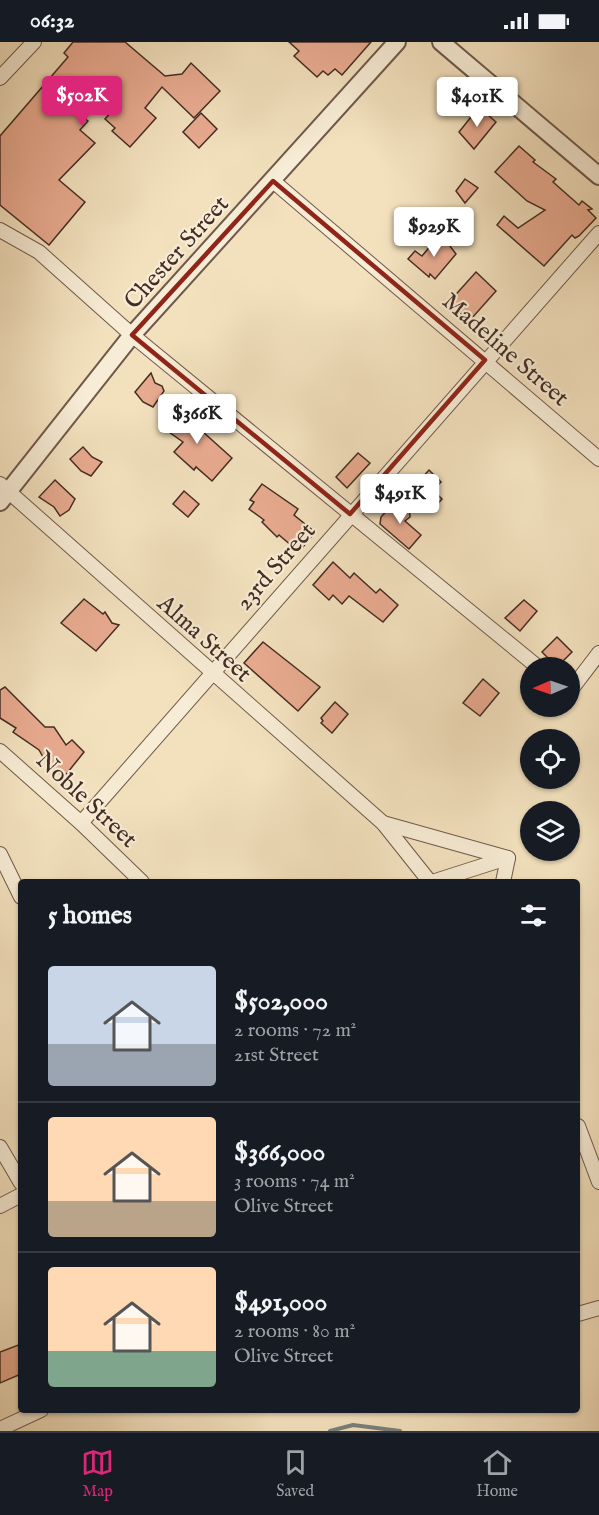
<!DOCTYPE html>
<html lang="en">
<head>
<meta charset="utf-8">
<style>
	:root { --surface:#171b24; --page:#20242c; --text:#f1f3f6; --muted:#9ea1a6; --line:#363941; --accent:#db2777 }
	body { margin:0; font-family:"IM FELL English",serif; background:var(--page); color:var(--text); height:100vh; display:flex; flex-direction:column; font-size:22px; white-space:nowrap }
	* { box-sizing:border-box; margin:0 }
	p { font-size:20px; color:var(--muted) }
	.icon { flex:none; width:33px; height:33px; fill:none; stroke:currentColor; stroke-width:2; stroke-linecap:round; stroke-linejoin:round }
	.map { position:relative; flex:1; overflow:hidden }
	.panel { position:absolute; left:18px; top:837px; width:562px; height:534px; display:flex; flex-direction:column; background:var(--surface); border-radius:6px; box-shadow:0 2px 4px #0004 }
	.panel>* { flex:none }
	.needle { width:39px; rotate:268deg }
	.buttons { position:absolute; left:520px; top:615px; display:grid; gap:12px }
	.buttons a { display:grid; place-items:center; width:60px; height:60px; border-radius:50%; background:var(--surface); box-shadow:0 2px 4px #0004; font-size:30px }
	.price { position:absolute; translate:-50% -51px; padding:0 14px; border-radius:6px; background:#fff; color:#222; font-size:20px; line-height:39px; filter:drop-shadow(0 2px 3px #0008) }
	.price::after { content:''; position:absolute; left:50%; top:36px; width:18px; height:14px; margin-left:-9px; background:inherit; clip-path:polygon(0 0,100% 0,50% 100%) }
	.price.active { background:var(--accent); color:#fff }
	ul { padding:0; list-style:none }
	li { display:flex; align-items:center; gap:18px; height:150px; padding:0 30px }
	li+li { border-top:2px solid var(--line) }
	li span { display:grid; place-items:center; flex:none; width:168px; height:120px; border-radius:6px; color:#555 }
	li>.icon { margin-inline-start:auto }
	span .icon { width:72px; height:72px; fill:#fffc; stroke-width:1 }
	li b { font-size:26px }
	h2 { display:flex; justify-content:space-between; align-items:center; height:72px; padding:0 30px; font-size:26px }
	.status { display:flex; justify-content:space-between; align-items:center; height:42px; padding:0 30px; background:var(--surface); direction:ltr }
	.status svg { height:16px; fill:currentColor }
	.tab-bar { display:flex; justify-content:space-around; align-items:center; height:84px; border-top:2px solid var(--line); background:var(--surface); font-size:16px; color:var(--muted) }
	.tab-bar a { display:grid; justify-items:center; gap:3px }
	.tab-bar .active { color:var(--accent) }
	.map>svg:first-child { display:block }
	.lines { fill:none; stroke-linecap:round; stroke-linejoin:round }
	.stream { stroke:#78827c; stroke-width:4 }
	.building { fill:#e9ab90; stroke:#432c24; stroke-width:1.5 }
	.minor-casing { stroke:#6f594a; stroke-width:16 }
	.tertiary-casing { stroke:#6f594a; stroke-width:20 }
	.minor { stroke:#f7ecd5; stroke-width:14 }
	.tertiary { stroke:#f7ecd5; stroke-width:16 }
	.marked { fill:none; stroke:#8f2418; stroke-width:4.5; stroke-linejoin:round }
	.labels { text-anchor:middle; stroke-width:4.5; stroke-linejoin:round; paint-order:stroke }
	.street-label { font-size:24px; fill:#432c24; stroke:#f7ecd5 }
</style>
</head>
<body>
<div class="status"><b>06:32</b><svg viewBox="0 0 49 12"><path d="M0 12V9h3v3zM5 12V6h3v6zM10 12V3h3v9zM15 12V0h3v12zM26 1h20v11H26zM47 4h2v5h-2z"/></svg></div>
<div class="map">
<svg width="599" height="1389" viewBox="0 0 599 1389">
	<rect width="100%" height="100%" fill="#f3e1be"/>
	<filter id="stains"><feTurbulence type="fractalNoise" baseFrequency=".00333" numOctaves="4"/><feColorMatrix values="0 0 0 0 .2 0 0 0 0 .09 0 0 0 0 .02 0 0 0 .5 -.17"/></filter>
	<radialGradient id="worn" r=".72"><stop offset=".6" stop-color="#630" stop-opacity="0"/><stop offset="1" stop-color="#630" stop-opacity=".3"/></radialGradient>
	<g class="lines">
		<!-- stream -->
		<path class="stream" d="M330,1389L353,1383L400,1389"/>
	</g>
	<!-- building -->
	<g class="building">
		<path d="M73,0H125L165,34L182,32L191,21L220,49L194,76L162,45L145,66L156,76L130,105L112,89L115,86L105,77L112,69L85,44L68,63L88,79L80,88L95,101L59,138L85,160L49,203L0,163V94L68,15L64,11Z"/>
		<path d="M289,0H371L342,33L335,27L328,33L323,29L317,35L294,14L299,9Z"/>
		<path d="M479,65L496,80L474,107L459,90Z"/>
		<path d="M201,71L217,87L199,106L183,90Z"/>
		<path d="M519,104L535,118L533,120L556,137L553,140L579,163L582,159L592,167L588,168L596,176L579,194L575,196L572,193L544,224L497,183L504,174L518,186L545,168L527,159L495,130Z"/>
		<path d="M465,137L478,146L465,161L456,149Z"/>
		<path d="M437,196L447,200L456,212L435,237L430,232L429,235L408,217L415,209L422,214Z"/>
		<path d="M476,230L496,249L472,276L469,273L465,276L450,259Z"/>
		<path d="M151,331L155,341L162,344L164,349L153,365L143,360L135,350Z"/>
		<path d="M184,362L198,373L192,380L232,416L212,439L196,425L194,428L174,410L183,400L169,390L172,386L168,383Z"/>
		<path d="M83,405L92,415L102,420L91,434L81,429L70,417Z"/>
		<path d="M358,411L370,421L347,446L336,435Z"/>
		<path d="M429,428L441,440L433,448L442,457L435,465L430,460L427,463L411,448Z"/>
		<path d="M55,438L75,457L69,468L60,474L54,465L39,455Z"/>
		<path d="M262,442L298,467L294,473L315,490L299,510L279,493L277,495L262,480L264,478L249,467L254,460L250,458Z"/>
		<path d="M184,449L199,462L188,475L173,462Z"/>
		<path d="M394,461L400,466L409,461L410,475L405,479L421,493L409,507L380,482L381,475Z"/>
		<path d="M333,520L350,536L354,531L376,551L380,547L398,563L383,580L349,554L342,562L333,553L329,558L313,543Z"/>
		<path d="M84,557L103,572L105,570L112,581L119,583L96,609L61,581Z"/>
		<path d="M524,558L537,569L520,589L505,576Z"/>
		<path d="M557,595L572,610L557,625L542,610Z"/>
		<path d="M263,600L320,645L298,669L244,621Z"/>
		<path d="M483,637L499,651L480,674L463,661Z"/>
		<path d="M5,645L45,685H54L66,703L72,698L84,710L64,735L47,722L39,708L13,690L16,686L0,676V648Z"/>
		<path d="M335,660L348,672L332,691L321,681L323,679L321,676Z"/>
		<path d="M21,1302V1332L0,1341V1310Z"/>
	</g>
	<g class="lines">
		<!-- minor casing -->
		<g class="minor-casing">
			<g id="minor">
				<path d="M0,36L34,0"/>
				<path d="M273,139L599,417"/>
				<path d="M0,188L39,210L132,293L539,626"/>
				<path d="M0,442L383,781L430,840"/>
				<path d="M570,649L599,611"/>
				<path d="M0,709L81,781L142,840"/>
				<path d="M81,781L599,191"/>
				<path d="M383,781L508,816"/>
				<path d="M0,812L21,855"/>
				<path d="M432,840L507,816"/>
				<path d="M503,840L508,816"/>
				<path d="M578,1084L599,1140"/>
				<path d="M0,1105L21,1141"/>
				<path d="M0,1164L21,1153"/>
				<path d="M578,1272L599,1266"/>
				<path d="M0,1387L41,1368"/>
			</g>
		</g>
		<!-- tertiary casing -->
		<g class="tertiary-casing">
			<g id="tertiary">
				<path d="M441,0L599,134"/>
				<path d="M0,460L132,293L397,0"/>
			</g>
		</g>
		<!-- minor -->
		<use href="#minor" class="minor"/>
		<!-- tertiary -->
		<use href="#tertiary" class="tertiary"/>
	</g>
	<!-- marked area -->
	<path class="marked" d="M273,139L485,318L350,472L132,293Z"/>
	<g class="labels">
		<!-- street labels -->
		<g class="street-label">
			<text transform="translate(176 210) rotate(-48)" y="8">Chester Street</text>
			<text transform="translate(506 307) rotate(41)" y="8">Madeline Street</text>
			<text transform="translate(275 524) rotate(-49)" y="8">23rd Street</text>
			<text transform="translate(205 596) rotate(42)" y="8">Alma Street</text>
			<text transform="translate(87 757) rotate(43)" y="8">Noble Street</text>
		</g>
	</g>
	<rect width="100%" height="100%" filter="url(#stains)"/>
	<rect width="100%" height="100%" fill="url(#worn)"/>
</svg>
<div class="buttons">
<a><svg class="needle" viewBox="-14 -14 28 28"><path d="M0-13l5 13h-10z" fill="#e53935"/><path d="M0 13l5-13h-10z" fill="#9ea1a6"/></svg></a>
<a><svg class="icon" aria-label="locate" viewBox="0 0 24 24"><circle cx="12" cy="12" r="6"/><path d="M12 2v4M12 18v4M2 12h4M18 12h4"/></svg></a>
<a><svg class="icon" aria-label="layers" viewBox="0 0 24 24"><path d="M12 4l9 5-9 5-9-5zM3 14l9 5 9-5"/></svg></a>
</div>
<b class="price active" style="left:82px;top:85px">$502K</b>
<b class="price" style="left:477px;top:86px">$401K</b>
<b class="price" style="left:434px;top:216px">$929K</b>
<b class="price" style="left:197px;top:403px">$366K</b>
<b class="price" style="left:400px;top:483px">$491K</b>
<section class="panel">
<h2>5 homes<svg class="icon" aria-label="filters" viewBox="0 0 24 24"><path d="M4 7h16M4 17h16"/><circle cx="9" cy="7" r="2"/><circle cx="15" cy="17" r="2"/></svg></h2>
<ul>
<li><span style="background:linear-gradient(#c9d6e8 65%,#9aa5b1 0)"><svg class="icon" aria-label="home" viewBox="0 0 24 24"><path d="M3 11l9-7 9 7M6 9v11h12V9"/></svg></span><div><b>$502,000</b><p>2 rooms · 72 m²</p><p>21st Street</p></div></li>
<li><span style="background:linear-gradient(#ffd9b3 70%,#b9a48a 0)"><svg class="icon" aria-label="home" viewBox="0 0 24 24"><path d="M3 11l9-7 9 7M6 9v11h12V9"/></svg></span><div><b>$366,000</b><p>3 rooms · 74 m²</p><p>Olive Street</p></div></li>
<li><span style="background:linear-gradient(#ffd9b3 70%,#7fa58c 0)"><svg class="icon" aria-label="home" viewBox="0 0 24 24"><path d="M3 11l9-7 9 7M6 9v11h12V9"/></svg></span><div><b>$491,000</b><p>2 rooms · 80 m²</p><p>Olive Street</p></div></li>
</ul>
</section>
</div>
<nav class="tab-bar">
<a class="active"><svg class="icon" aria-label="map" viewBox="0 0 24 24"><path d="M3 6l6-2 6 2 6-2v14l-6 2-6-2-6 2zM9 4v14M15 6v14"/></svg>Map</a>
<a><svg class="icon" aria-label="saved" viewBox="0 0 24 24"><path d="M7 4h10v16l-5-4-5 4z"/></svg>Saved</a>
<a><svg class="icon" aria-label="home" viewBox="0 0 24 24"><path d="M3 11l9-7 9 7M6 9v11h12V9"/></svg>Home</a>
</nav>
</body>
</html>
